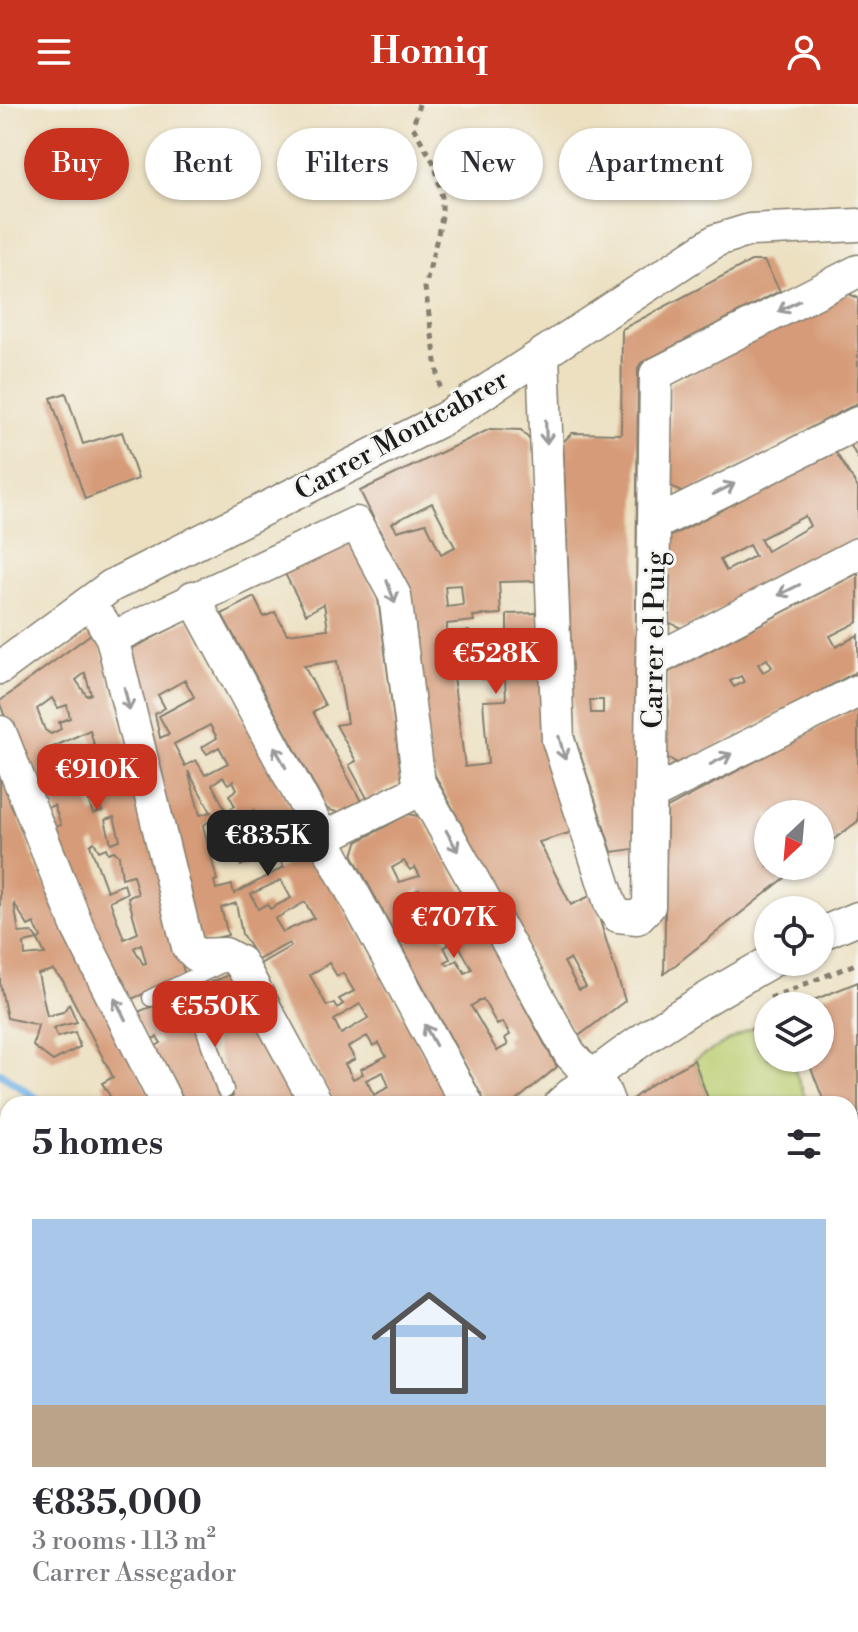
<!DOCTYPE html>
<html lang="en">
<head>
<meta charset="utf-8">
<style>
	:root { --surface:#fff; --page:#f7f7f7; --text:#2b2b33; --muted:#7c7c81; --line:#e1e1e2; --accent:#c8321e }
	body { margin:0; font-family:"Libre Bodoni",serif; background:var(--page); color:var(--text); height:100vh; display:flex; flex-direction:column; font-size:30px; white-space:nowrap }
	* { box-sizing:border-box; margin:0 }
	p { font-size:26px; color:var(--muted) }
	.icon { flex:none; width:44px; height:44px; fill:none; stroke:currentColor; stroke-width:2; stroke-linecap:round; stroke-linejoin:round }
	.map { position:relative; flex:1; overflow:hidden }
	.panel { position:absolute; left:0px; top:992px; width:858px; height:536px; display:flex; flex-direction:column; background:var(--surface); border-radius:24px 24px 0 0; box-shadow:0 2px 6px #0004 }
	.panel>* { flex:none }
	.hud { position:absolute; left:24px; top:24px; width:810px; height:72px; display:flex; gap:16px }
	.needle { width:52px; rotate:206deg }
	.tools { position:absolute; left:754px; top:696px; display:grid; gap:16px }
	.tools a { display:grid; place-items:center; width:80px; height:80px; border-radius:50%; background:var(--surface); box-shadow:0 2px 6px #0004; font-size:40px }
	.price { position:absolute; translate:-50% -68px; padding:0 18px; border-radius:16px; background:var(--accent); color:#fff; font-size:26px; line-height:52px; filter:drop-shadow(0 2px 4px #0008) }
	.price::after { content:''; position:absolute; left:50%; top:48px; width:24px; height:18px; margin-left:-12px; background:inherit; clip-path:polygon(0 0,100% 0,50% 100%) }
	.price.active { background:#222; color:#fff }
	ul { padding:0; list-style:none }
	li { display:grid; align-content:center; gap:16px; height:424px; padding:0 32px }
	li+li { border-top:2px solid var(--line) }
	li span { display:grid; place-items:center; height:248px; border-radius:0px; color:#555 }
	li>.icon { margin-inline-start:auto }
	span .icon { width:144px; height:144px; fill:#fffc; stroke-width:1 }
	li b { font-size:34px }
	h2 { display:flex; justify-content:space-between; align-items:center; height:96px; padding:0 32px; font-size:34px }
	.chip { padding:0 28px; border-radius:36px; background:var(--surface); box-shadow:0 2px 6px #0004; font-size:28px; line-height:72px }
	.chip.active { background:var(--accent); color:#fff }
	header { display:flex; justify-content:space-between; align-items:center; height:104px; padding:0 32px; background:var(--accent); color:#fff; font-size:36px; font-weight:700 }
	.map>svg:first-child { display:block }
	.green { fill:#bbce71; stroke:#6c7546; stroke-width:2 }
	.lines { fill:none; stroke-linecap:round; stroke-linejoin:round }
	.stream { stroke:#70afe3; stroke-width:8 }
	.building { fill:#d69b78; fill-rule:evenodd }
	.street-tunnel { stroke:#c2b9a0; stroke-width:32; stroke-dasharray:32 16; stroke-linecap:butt }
	.lane-casing { stroke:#847e6e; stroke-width:19 }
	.street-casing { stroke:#847e6e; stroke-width:35 }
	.path { stroke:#847e6e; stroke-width:5; stroke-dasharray:6 6; stroke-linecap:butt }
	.lane { stroke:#fff; stroke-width:16 }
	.street { stroke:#fff; stroke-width:32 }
	.oneway { stroke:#999 }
	.labels { text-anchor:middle; stroke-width:6; stroke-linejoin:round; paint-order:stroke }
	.street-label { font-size:28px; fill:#1c1c1c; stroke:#f6f6f2 }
</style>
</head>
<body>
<header><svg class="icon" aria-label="menu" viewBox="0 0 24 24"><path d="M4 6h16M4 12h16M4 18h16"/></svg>Homiq<svg class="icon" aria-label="person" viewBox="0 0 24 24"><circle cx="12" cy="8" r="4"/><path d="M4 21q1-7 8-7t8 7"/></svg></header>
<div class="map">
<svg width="858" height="1528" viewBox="0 0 858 1528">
	<rect width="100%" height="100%" fill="#f6f6f2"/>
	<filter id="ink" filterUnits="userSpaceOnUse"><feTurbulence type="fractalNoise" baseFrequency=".0125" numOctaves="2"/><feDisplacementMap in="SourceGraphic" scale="16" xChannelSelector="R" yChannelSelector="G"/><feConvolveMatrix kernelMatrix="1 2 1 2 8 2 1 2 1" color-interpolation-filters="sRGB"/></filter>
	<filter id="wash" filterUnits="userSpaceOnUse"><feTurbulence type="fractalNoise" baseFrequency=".006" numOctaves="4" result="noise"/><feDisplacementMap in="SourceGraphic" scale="32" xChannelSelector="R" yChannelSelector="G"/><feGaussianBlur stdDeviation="1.8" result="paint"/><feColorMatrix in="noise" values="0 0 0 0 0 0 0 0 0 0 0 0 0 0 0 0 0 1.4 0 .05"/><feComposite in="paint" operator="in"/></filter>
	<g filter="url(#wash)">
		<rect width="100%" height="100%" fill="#ece0c1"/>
		<!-- green -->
		<g class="green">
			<path d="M768,915V954H790L808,1000H710L694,956Z"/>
			<path d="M850,1106L858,1126V1364L850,1344Z"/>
			<path d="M0,1347L8,1357V1520H403L402,1528H0Z"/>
			<rect x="442" y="1520" width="90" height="8"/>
		</g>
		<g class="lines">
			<!-- stream -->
			<g class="stream">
				<path d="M0,969L44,1000"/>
				<path d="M316,1520L318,1528"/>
			</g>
		</g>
		<g id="blocks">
			<!-- building -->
			<g class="building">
				<path d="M751,157H764L780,187L641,259L638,264L634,745L612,748L574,631L563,338L572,329L621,330L622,225ZM590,596H603V609H591Z"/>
				<path d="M847,189L858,194V299L684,390L670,381V280Z"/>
				<path d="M66,289L83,340L122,328L138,375L85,395L51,294Z"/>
				<path d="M490,325L521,326L531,337L536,477L499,478L501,510L473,512L474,517L447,520V529L469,527L470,539L449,542L465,663L488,660L483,597L506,596L505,574L482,575L480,542L507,541V510L538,509L572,728L539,738L571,801L592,791L625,897L576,934L431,664L409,486L360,387ZM432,399L455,443L441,450L426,419L397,427L392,419ZM461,481L463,501L447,503L445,482ZM570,855L586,883L579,886L564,858Z"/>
				<path d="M858,335V355L850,340Z"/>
				<path d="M835,347L858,384V433L683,525L668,518L669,433ZM805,412L810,422L767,447L760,435ZM749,441L755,452L726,467L720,456Z"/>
				<path d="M349,436L378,494L402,677L368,696L349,661L356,657L336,621L347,619L337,557L304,562L325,601L313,608L362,699L342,710L327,705L222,510L254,493L264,513L275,508L287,530L328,525L324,500L306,510L284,468Z"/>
				<path d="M858,469V518L830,532L836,543L858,531V567L681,661L666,653L667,569ZM767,555L772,563L763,568L758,560ZM741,572L744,578L734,583L730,577Z"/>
				<path d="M189,515L450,1000H375L371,993L357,1000H335L260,860L291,842L289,839L258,856L242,830L236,799L221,804L228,831L198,839L125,548ZM185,576L194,593L159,612L169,630L160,634L155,610L165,604L158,591ZM210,621L217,634L202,643L207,650L219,643L228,659L205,671L196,656L185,662L174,640ZM188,667L211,708L200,711ZM223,673L228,680L233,677L237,685L229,691L235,702L226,707L212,680ZM254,706L268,732L254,740L260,751L274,744L284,763L234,790L232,781L216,785L214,777L217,776L203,722L212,715L241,762L252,756L232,717ZM281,776L291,794L270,805L267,800L258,805L251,790ZM305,798L314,814L283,828L275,815ZM329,859L337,872L343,869L354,887L339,895L343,900L337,904L334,899L327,902L310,871ZM360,900L368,914L341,930L334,916ZM367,932L373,942L379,939L386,952L361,965L363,970L353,975L345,960L355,955L348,943ZM383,968L389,983L374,991L366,976Z"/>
				<path d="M91,530L99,533L185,872L127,897L50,725L61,721L54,701L42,706L0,600V597ZM85,569L91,590L87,592L76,576ZM52,594L58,604L67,601L70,614L59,618L61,625L51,630L45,626L37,605ZM90,626L102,671L70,682L53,643ZM110,684L112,689L97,694L102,707L93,710L87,692ZM114,713L120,736L111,739L105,716ZM94,738L99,747L106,744L108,749L114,747L119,752L122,774L133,771L138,790L128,793L138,829L124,835L110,797L127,789L124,780L107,787L90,741ZM141,840L146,859L143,860L134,844Z"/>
				<path d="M858,603V717L820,746V710H768V762H800L664,870L667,704Z"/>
				<path d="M0,659L36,762L154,1000H115L102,979L113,973L63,877L53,866L38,870L47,912L63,908L69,900L77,918L53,924L58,933L75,928L80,943L53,957L33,942L38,921L7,914L0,880ZM14,799L28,822L34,819L41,833L38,836L45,850L25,852L24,839L38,836L31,828L19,829Z"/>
				<path d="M408,710L422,713L557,963L512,1000H486L353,752L357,738ZM404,757L410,766L415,763L420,772L399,778L392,764ZM419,785L426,798L433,794L472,865L465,869L457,856L448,861L445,858L450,855L444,843L449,841L426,798L415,804L408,792ZM483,895L497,921L503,918L510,931L505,934L508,941L497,947L471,902Z"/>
				<path d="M230,870L300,1000H179L151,945L161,939L157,933L147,937L133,910L187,888L224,997L233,992L196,885Z"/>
				<path d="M858,878V1084L850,1064V1000H825L807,954H820V902H799Z"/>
				<path d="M768,915V944L759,947L751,925Z"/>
				<path d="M694,956L710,1000H626L650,981Z"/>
				<path d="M858,1177V1238L850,1241V1181Z"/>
				<path d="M855,1409H858V1467H850V1419H855Z"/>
				<path d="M561,1520H597V1526L561,1528Z"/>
				<rect x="608" y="1520" width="25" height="8"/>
				<path d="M657,1520L694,1523V1520H729V1528H657Z"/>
				<rect x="753" y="1520" width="22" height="8"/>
				<rect x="787" y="1520" width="38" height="8"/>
			</g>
		</g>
	</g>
	<g filter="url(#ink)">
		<use href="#blocks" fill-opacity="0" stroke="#847e6e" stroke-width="2"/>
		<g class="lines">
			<!-- street-tunnel -->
			<path class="street-tunnel" d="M0,1506L8,1498"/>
			<!-- lane casing -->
			<g class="lane-casing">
				<g id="lane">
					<path d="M189,878L225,986"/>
					<path d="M151,894L228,857"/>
				</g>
			</g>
			<!-- street casing -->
			<g class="street-casing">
				<g id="street">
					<path d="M543,250L558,636L611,802L618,812L637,814L649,802L656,270L858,167"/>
					<path d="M655,420L858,319"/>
					<path d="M193,493L467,1000"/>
					<path d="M102,517L112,534L188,843L196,851L225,850L240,858L317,1000"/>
					<path d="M112,534L356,419L395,492L419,679L570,950L604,987L609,1000"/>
					<path d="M653,557L858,450"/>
					<path d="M0,564L111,482L445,314L717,136L750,126L858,121"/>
					<path d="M0,628L78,824L167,1000"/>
					<path d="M652,690L858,587"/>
					<path d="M323,734L422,685"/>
					<path d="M820,830L858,814"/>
					<path d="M560,1000C622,944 697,899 770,858"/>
					<path d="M850,1485L858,1491"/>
					<path d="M247,1528V1520"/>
					<path d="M430,1528V1520"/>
					<path d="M545,1528V1520"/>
					<path d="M645,1528V1520"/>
					<path d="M742,1528V1523"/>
				</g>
			</g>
			<!-- path -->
			<g class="path">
				<path d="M419,0L413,23L435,61L442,93V113L425,184L440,284"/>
				<path d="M770,894L858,859"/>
				<path d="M0,1245L8,1248"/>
				<path d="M0,1485L8,1478"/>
				<path d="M850,1518L853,1528"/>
				<path d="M104,1528V1520"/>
				<path d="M214,1528V1520"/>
			</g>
			<!-- lane -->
			<use href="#lane" class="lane"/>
			<!-- street -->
			<use href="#street" class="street"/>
		</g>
		<!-- one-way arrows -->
		<defs><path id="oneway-shaft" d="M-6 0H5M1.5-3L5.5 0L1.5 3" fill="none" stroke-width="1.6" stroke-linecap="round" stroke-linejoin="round" transform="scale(2)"/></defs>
		<g class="oneway">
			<use href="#oneway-shaft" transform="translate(789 202) rotate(153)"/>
			<use href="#oneway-shaft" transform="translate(546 328) rotate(88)"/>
			<use href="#oneway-shaft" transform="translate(724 385) rotate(-27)"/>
			<use href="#oneway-shaft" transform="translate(789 486) rotate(153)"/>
			<use href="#oneway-shaft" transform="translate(391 488) rotate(70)"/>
			<use href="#oneway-shaft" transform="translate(127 595) rotate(77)"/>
			<use href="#oneway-shaft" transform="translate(562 644) rotate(75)"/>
			<use href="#oneway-shaft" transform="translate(280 653) rotate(-118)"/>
			<use href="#oneway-shaft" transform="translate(721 655) rotate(-27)"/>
			<use href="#oneway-shaft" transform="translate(452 737) rotate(61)"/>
			<use href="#oneway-shaft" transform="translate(120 905) rotate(-117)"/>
			<use href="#oneway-shaft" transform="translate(430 931) rotate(-118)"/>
		</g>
	</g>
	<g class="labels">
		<!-- street labels -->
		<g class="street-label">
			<text transform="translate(401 330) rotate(-29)" y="10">Carrer Montcabrer</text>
			<text transform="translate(653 536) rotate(-89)" y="10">Carrer el Puig</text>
		</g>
	</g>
</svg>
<div class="tools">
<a><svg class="needle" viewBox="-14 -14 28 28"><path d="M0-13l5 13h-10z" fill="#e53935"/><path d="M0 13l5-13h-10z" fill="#7c7c81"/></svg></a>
<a><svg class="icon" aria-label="locate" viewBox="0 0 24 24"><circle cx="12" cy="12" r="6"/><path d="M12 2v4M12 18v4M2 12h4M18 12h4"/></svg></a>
<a><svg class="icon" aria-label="layers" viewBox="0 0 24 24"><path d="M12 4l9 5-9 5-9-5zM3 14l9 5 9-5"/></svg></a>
</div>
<b class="price" style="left:496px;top:592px">€528K</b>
<b class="price" style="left:97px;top:708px">€910K</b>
<b class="price active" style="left:268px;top:774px">€835K</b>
<b class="price" style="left:454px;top:856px">€707K</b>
<b class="price" style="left:215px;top:945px">€550K</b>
<div class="hud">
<a class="chip active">Buy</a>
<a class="chip">Rent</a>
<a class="chip">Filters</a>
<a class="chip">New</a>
<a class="chip">Apartment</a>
</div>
<section class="panel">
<h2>5 homes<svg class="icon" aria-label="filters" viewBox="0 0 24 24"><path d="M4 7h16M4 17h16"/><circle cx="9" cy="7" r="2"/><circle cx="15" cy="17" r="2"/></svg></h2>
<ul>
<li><span style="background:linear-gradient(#a9c7e8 75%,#b9a48a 0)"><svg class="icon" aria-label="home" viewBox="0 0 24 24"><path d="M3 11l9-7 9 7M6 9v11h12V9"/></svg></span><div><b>€835,000</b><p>3 rooms · 113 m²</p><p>Carrer Assegador</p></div></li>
</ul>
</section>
</div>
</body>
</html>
